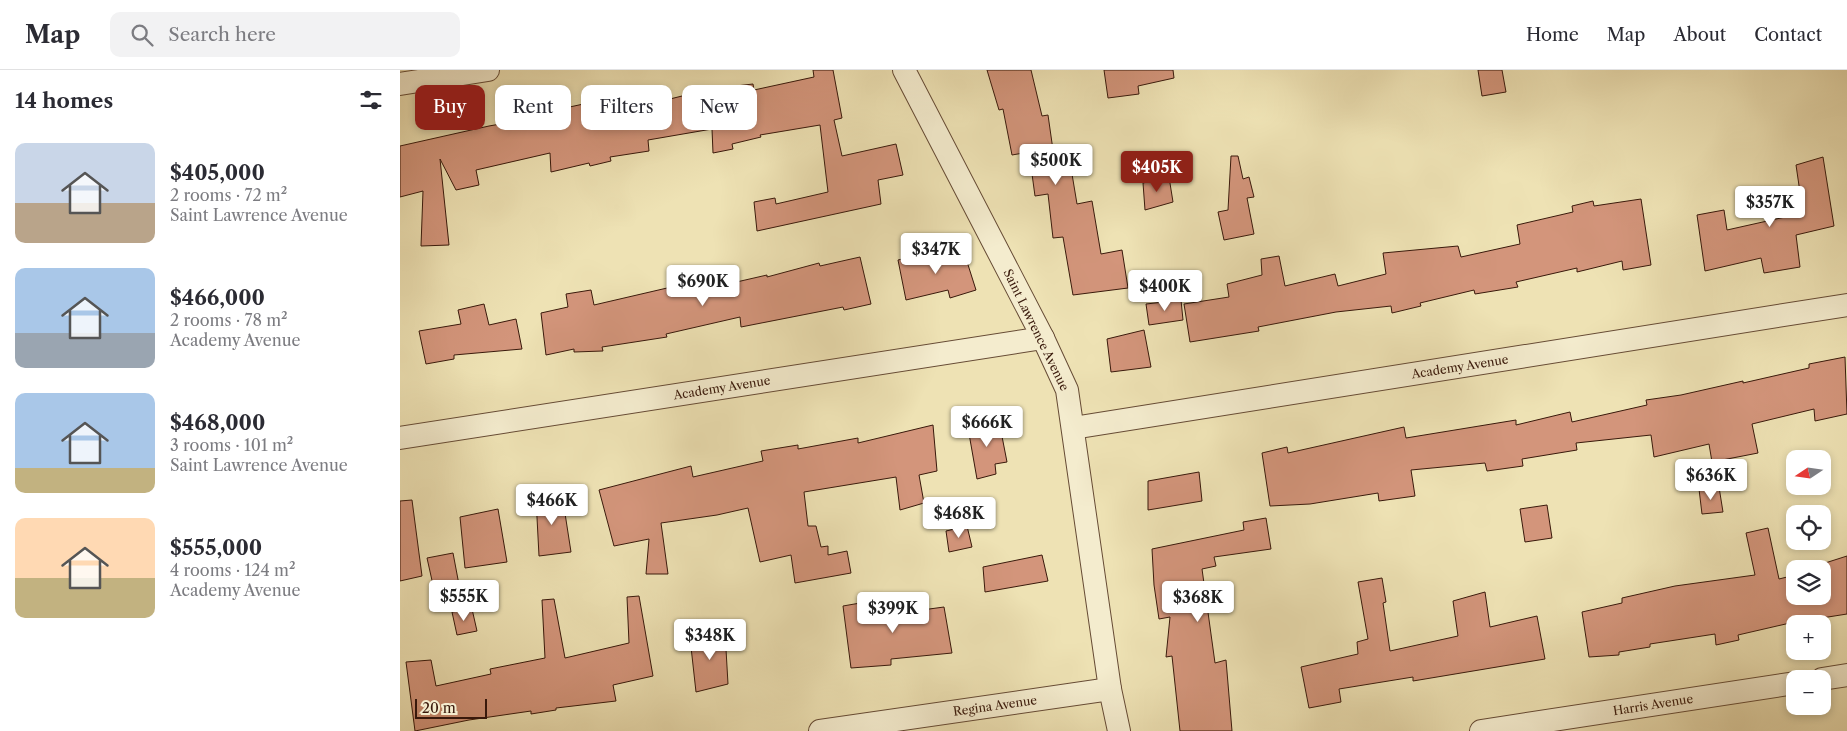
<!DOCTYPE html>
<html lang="en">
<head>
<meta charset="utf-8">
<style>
	:root { --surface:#fff; --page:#f2f2f3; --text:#2b2b33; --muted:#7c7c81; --line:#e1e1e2; --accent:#8f2418 }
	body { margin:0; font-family:"Libre Caslon Text",serif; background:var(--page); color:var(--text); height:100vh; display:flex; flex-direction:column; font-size:19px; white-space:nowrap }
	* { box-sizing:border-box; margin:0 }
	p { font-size:16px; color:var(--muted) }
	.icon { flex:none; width:28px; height:28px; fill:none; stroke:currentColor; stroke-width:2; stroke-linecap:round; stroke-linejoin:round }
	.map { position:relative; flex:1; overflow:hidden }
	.side { display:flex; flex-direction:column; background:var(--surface); width:400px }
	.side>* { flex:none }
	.hud { position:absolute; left:15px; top:15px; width:475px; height:45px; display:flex; gap:10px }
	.needle { width:32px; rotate:257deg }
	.controls { position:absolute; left:1386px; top:380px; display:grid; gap:10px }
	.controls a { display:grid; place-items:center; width:45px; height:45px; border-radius:10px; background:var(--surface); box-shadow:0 2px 8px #0003; font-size:25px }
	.scale { position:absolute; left:15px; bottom:12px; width:72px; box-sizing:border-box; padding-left:5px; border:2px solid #39190b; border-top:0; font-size:14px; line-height:18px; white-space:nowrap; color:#39190b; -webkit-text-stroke:4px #f4ecce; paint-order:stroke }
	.price { position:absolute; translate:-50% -42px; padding:0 11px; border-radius:5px; background:#fff; color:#222; font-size:16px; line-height:32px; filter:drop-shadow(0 1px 2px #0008) }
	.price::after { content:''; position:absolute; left:50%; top:30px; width:15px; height:11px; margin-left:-8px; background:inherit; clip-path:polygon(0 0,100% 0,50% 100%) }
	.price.active { background:var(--accent); color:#fff }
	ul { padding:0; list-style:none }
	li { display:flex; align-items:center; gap:15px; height:125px; padding:0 15px }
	li span { display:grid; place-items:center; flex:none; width:140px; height:100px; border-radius:10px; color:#555 }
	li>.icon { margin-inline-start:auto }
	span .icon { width:60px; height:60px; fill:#fffc; stroke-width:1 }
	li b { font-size:21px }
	h2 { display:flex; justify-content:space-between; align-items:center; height:60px; padding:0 15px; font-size:21px }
	.chip { padding:0 18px; border-radius:10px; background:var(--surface); box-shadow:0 2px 8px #0003; font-size:18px; line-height:45px }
	.chip.active { background:var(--accent); color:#fff }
	header { display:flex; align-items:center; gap:30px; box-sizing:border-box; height:70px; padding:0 25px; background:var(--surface); border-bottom:1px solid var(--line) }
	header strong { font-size:24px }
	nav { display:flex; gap:28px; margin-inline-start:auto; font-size:18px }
	.search { width:350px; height:45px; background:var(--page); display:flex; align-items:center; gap:12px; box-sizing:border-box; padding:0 18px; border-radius:10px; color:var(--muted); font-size:19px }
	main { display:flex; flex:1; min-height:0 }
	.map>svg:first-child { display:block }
	.building { fill:#d3957b; stroke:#39190b }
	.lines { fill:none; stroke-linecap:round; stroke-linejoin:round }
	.street-casing { stroke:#664b35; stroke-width:24 }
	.street { stroke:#f4ecce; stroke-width:22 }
	.labels { text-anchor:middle; stroke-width:4; stroke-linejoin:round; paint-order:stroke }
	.street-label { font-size:12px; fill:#39190b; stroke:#f4ecce }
</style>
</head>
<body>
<header>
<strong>Map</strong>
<div class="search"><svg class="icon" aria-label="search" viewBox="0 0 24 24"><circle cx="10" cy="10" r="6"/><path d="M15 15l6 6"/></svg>Search here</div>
<nav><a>Home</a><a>Map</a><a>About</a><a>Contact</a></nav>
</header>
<main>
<section class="side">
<h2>14 homes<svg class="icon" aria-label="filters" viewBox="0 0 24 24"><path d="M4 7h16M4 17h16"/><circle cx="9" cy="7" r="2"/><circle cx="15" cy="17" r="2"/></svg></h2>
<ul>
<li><span style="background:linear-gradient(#c9d6e8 60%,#b9a48a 0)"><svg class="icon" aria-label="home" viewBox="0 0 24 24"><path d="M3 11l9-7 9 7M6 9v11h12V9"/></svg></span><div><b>$405,000</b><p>2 rooms · 72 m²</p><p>Saint Lawrence Avenue</p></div></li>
<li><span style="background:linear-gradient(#a9c7e8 65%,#9aa5b1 0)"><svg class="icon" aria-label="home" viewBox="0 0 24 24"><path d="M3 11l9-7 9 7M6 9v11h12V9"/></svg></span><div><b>$466,000</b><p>2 rooms · 78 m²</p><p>Academy Avenue</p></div></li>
<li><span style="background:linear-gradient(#a9c7e8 75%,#c2b280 0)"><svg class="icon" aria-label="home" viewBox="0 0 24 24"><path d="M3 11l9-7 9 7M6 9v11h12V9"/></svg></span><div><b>$468,000</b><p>3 rooms · 101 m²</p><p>Saint Lawrence Avenue</p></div></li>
<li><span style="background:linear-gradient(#ffd9b3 60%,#c2b280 0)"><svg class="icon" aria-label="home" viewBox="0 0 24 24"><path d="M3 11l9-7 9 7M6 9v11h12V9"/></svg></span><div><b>$555,000</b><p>4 rooms · 124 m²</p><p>Academy Avenue</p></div></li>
</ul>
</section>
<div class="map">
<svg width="1447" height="661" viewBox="0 0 1447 661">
	<rect width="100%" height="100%" fill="#eee2b4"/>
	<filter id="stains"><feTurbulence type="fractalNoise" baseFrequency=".004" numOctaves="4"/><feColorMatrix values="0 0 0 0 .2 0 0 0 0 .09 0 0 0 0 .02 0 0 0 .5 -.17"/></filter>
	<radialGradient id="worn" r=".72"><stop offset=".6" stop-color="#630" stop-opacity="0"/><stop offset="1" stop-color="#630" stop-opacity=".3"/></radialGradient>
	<!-- building -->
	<g class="building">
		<path d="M413,0H433L442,48L434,50L442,86L496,74L503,105L478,110L481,134L357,161L354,132L375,128L376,134L428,122L420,55L360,65L361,67L332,74L333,79L313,83L312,59L248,70L249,81L210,87L211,91L190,96L189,93L151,102L150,83L76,100L79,115L56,120L40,89L49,175L21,176L23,121L0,127V76L89,56L146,46L145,38L164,32L165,38L202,30V34L240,28L242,36L310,19L353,14L354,20L414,7Z"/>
		<path d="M587,0H631L642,46L648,45L655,94L670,92L677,134L692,131L701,184L722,180L728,218L673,225L663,167L653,168L648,124L635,126L629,82L612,85L603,39L599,40Z"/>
		<path d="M704,0H773L774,8L738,16L739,24L708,28Z"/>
		<path d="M1078,0H1102L1106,22L1082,26Z"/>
		<path d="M831,86H838L843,109L849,107L854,127L847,128L854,164L824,170L818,142L828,140Z"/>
		<path d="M1423,87L1434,156L1396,165L1400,197L1364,203L1361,188L1305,201L1297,145L1324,140L1327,160L1403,143L1396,95Z"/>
		<path d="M769,107L773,132L745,140L743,113Z"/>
		<path d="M1241,129L1251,195L1223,200L1222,191L1177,202V198L1116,212L1118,217L1075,224L1074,220L1020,233L1021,236L992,243L991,236L936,242L858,257L859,261L790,272L784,234L829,227L827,214L862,205L861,189L879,186L885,216L935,204L938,216L986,204L983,183L1058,176L1061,187L1120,174L1117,155L1173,142L1172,136L1193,131L1194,136Z"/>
		<path d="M563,179L576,220L550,228L548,220L506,230L498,190L523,184L524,190Z"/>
		<path d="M460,187L471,234L444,240L443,237L341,257L340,247L266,264L267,267L202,277L203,281L174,282V279L146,285L141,243L168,237L166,224L191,220L194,235L280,215L279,210L304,206L306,219L367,205V207L419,193L420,196Z"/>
		<path d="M781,230L783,250L749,255L746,234Z"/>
		<path d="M84,234L89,255L116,249L122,279L54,285V289L26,294L19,261L61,254L58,240Z"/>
		<path d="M744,260L751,297L711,302L707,269Z"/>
		<path d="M1445,287L1447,344L1415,351L1414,339L1352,354L1358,383L1312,392L1309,374L1254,387L1251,365L1176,373L1177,380L1122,389L1123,396L1087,401L1085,393L1011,400L1015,426L979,431L978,423L910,434L870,436L862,383L887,377L888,383L1004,357L1006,368L1116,350V355L1170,342L1172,352L1247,335L1246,330L1281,325L1343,311V313L1409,298V294Z"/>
		<path d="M599,351L607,392L595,394L596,404L577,409L568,358Z"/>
		<path d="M533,355L537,401L519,405L524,433L500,440L496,407L404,422L408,456H416L421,477L428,476V485L447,481L451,503L395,513L391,485L360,492L348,438L317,445L261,453L268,504H246L249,469L214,476L199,420L291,396L293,407L363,391L361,381L398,375V379L458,368V373Z"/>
		<path d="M799,402L802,431L748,440V411Z"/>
		<path d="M1319,417L1323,442L1302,444L1299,419Z"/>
		<path d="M162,424L171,482L139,486L136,428Z"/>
		<path d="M12,430L22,506L0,511V431Z"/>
		<path d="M1147,435L1152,468L1125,472L1120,439Z"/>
		<path d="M98,439L107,492L65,498L60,447Z"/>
		<path d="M866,448L871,479L814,487L816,496L802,499L815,593L826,590L832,661H780L772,586L766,587L770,547L759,549L754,515L752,479L844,460L843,452Z"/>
		<path d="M567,456L572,477L549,482L546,461Z"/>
		<path d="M1368,458L1379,509L1395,505V526H1422V494L1447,486V544L1390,553L1338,565L1339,570L1316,575L1315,564L1250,574V577L1219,582V585L1189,587L1182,542L1222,533V528L1275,516L1355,505L1346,463Z"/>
		<path d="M53,483L60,520L35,524L27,488Z"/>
		<path d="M642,485L648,511L585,522L583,497Z"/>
		<path d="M982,508L986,532L983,533L990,581L1058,566L1053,531L1085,522L1090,557L1137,546L1145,589L1013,611V607L939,619L941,632L909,638L901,597L958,584L957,572L968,569L958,512Z"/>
		<path d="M239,526L253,606L213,615L216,631L156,638V640L131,644V641L69,650L15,661L6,592L31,590L36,616L91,604L90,599L145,588L142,530L154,529L165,588L229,573L227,527Z"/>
		<path d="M483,529L485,545L544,537L552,583L491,589V595L451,598L443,536Z"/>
		<path d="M72,539L77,561L57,565L52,542Z"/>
		<path d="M325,562L328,614L296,622L290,568Z"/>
	</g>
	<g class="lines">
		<!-- street casing -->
		<g class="street-casing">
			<g id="street">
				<path d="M504,0L643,268L667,320L710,619L719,661"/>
				<path d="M0,14L88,0"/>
				<path d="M673,358L1447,235"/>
				<path d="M0,368L643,268"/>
				<path d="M1422,609L1447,605"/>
				<path d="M420,661L710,619"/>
				<path d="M1081,661L1395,613"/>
			</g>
		</g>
		<!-- street -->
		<use href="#street" class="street"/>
	</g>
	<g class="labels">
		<!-- street labels -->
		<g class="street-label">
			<text transform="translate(636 260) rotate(64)" y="4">Saint Lawrence Avenue</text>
			<text transform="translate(1060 297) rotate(-9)" y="4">Academy Avenue</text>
			<text transform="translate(322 318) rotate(-9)" y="4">Academy Avenue</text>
			<text transform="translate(1253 635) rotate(-9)" y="4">Harris Avenue</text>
			<text transform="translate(595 636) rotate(-8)" y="4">Regina Avenue</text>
		</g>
	</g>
	<rect width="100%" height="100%" filter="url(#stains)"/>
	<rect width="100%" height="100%" fill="url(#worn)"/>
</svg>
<div class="controls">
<a><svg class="needle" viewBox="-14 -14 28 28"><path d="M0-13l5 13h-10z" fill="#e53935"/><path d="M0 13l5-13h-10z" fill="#7c7c81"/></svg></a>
<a><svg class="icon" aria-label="locate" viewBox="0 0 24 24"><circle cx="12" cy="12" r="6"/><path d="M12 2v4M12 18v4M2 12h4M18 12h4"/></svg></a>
<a><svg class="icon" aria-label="layers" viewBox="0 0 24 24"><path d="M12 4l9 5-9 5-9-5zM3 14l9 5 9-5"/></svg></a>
<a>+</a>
<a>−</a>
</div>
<div class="scale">20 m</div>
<b class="price" style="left:656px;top:116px">$500K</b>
<b class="price active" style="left:757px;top:123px">$405K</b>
<b class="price" style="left:1370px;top:158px">$357K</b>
<b class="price" style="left:536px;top:205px">$347K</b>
<b class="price" style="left:303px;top:237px">$690K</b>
<b class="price" style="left:765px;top:242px">$400K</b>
<b class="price" style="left:587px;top:378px">$666K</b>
<b class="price" style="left:1311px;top:431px">$636K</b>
<b class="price" style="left:152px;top:456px">$466K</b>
<b class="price" style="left:559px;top:469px">$468K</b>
<b class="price" style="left:64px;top:552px">$555K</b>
<b class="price" style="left:798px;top:553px">$368K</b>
<b class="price" style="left:493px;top:564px">$399K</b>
<b class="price" style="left:310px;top:591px">$348K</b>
<div class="hud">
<a class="chip active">Buy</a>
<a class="chip">Rent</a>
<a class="chip">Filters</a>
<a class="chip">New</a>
</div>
</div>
</main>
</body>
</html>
